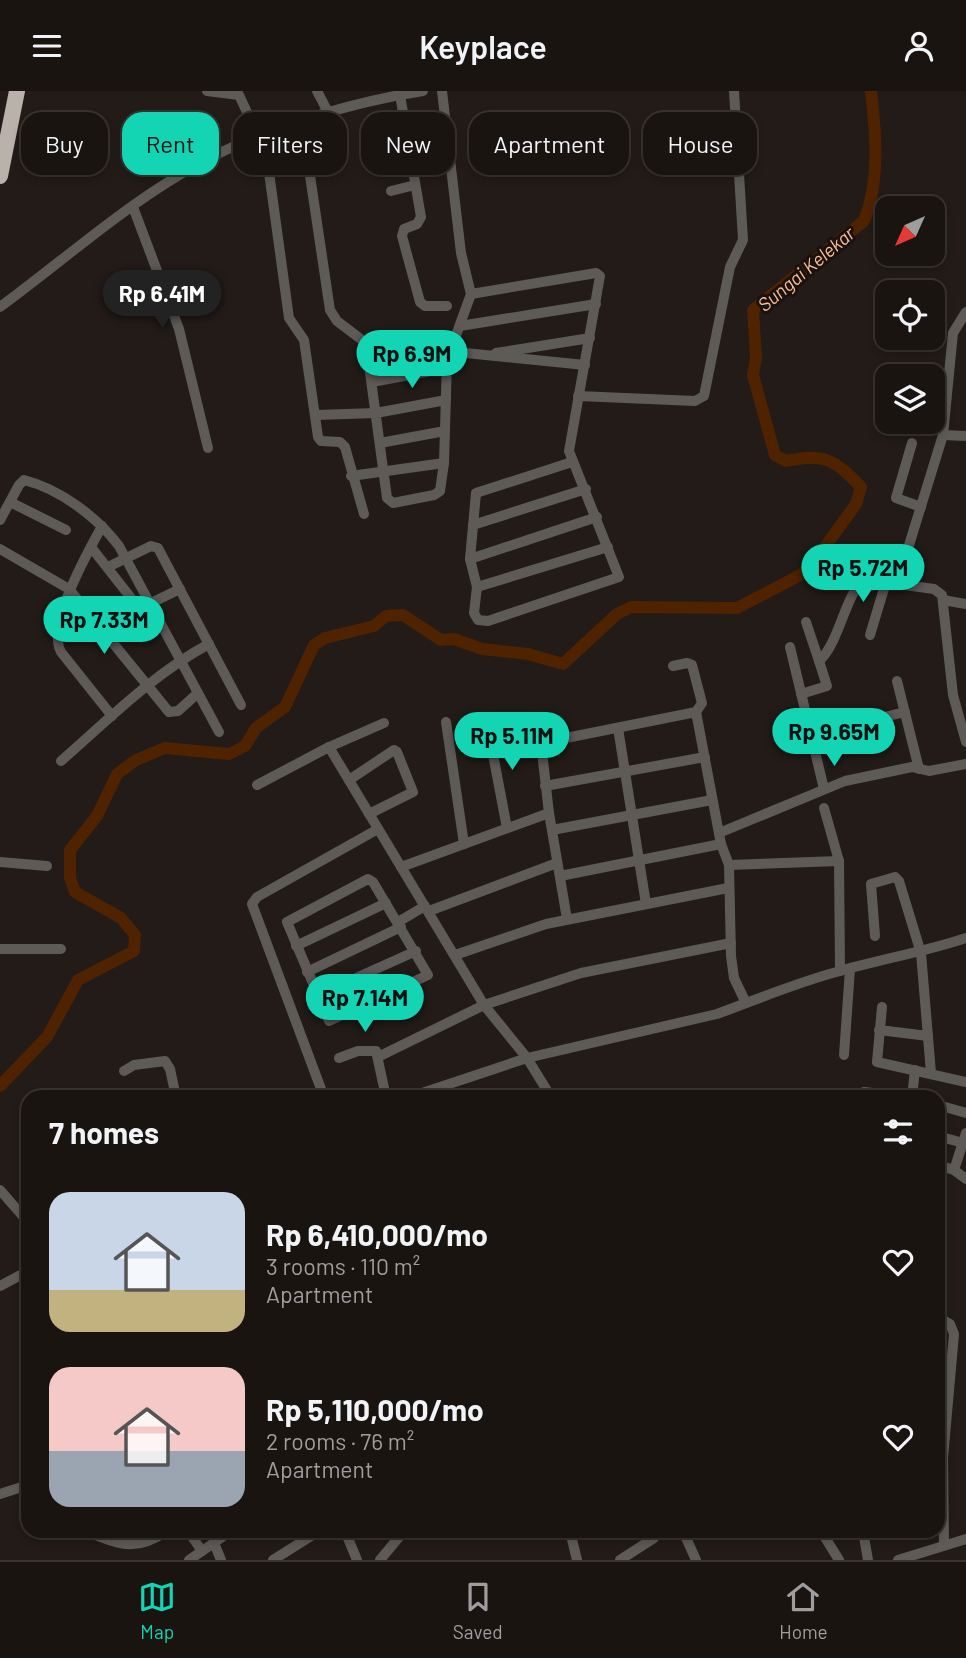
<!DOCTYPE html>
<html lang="en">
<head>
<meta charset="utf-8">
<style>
	:root { --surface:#1a1411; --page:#27211f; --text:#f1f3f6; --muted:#9f9e9f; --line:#383331; --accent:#13d5b4 }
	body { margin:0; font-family:Barlow,sans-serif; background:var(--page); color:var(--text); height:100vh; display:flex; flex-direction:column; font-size:26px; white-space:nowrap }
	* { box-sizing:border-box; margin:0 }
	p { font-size:23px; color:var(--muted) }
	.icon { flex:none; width:38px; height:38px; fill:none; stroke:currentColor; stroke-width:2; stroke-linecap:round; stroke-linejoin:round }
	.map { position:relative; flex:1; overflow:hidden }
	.panel { position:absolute; left:21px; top:999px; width:924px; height:448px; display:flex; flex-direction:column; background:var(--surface); border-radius:21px; box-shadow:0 4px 10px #0003,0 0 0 2px var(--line) }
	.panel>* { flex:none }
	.hud { position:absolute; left:21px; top:21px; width:924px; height:63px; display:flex; gap:14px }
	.needle { width:46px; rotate:225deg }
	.controls { position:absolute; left:875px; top:105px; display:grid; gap:14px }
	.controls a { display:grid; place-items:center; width:70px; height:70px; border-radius:14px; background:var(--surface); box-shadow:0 4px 10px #0003,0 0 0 2px var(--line); font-size:35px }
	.price { position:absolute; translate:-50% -60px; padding:0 16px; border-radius:24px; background:var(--accent); color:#111; font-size:23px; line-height:46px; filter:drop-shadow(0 2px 4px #0008) }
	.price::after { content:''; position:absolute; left:50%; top:42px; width:21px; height:16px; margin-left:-10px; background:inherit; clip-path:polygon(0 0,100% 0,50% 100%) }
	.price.selected { background:#222; color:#fff }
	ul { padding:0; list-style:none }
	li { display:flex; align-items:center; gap:21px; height:175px; padding:0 28px }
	li span { display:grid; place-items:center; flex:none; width:196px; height:140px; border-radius:21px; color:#555 }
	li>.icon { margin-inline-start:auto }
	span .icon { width:84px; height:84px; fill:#fffc; stroke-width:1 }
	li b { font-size:30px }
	h2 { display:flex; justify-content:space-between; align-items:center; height:84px; padding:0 28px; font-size:30px }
	.tag { padding:0 24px; border-radius:21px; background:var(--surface); box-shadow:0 4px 10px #0003,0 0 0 2px var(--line); font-size:24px; line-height:63px }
	.tag.selected { background:var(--accent); color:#111 }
	header { display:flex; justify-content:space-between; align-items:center; height:91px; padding:0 28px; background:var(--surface); font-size:32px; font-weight:600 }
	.dock { display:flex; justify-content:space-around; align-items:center; height:98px; border-top:2px solid var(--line); background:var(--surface); font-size:19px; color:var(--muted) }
	.dock a { display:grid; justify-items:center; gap:4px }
	.dock .selected { color:var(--accent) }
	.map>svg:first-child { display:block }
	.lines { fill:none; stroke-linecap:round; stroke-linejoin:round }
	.river { stroke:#4f2200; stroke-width:12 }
	.minor { stroke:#5e5a58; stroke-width:10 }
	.highway { stroke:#bab1ab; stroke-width:16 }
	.labels { text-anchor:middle; stroke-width:6; stroke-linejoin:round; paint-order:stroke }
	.water-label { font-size:19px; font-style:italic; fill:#fdbd97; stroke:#19120e }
</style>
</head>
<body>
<header><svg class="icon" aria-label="menu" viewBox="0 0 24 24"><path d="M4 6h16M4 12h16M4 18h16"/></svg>Keyplace<svg class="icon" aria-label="person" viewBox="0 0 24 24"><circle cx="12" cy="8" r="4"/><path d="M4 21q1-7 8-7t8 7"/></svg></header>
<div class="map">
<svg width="966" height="1469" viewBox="0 0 966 1469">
	<rect width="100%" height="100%" fill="#221b17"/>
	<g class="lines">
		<!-- river -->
		<path class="river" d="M0,995L47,946L78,889L134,860L135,844L121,827L75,801L70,787V759L97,725L117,683L136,669L165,657L229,663L245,655L256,637L285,616L314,554L325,547L374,535L386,525L403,524L441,549L454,548L482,558L528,563L563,573L617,523L631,516L737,517L789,490L802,483L822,460L856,413L861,396C834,368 824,362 786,370L775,364L753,284L756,267L753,219L864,130C880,90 876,42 871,0"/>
		<!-- minor -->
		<g class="minor">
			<path d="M207,0L239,4L259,47"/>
			<path d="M317,0L328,21"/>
			<path d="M400,4L421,126L417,133L404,138L402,145L420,211L425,215H447"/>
			<path d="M302,31L330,219L337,230L366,252L387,407L393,412L434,404L440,400L444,372L447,269L471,203L461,162L442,0"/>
			<path d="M264,45L289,227L304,249L318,346L321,350L340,351L345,356L364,423"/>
			<path d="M391,100L415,94"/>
			<path d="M133,116L179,238L208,357"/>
			<path d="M471,203L596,182L600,185L569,360L619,486L488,530L478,529L474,522L477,496"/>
			<path d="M0,216C60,172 117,121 181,83C248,42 345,12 423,0"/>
			<path d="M966,221L953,242L943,344L897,493L934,498L942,504L953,604L966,651"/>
			<path d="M460,235L596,213"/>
			<path d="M366,252L585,274"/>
			<path d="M496,262L590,247"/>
			<path d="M372,291L447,277"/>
			<path d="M578,305L695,310L704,305L730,176L743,149L734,0"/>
			<path d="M316,324L376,322L446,309"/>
			<path d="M943,344L966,345"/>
			<path d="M380,352L445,340"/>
			<path d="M912,352L896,407L921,416"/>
			<path d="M572,371L476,402L470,468L477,496L608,456"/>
			<path d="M351,385L444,372"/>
			<path d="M10,411L66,439"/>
			<path d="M0,429L19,394L24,389C60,398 97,426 119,455L219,641"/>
			<path d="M473,434L586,398"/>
			<path d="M102,435C88,461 46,534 61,561L112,625"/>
			<path d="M91,456L142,521L158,533"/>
			<path d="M0,458L69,498L169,621L178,620L198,602"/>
			<path d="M470,468L597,426"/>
			<path d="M108,476L151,455L158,457L241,614"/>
			<path d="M943,509L966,513"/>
			<path d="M149,513L180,498"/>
			<path d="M806,531L819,570"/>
			<path d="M870,544L886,491"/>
			<path d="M790,556L824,698"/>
			<path d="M673,575L687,572L692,574L702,612L696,621"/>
			<path d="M897,590L919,678"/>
			<path d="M801,603L827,595L819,570C839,554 847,497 864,491C874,488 888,491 897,493"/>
			<path d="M446,631L464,753"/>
			<path d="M487,632L507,737"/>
			<path d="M618,637L646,813"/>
			<path d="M811,644L905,621"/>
			<path d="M329,656L484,914L527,967L551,1006"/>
			<path d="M61,670C109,628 153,583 209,553"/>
			<path d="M349,689L394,659L397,661L413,701L369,723"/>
			<path d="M257,694L329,656L384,632"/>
			<path d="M545,695L705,666"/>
			<path d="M824,717L839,770"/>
			<path d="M552,739L712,709"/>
			<path d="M719,742L845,690L912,676L929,680L966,673"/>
			<path d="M0,771L47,775"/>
			<path d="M729,774L839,770L840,880"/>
			<path d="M401,776L549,722"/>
			<path d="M560,785L721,753"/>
			<path d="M368,788L373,791L428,884L329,930L287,831Z"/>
			<path d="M429,820L557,772"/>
			<path d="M567,828L549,722L541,652L696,621L721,753L729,774L731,865L734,887L745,910"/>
			<path d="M398,831L425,815"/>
			<path d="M875,845L871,793L895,786L899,790L921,862L931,982"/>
			<path d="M296,855L386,812"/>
			<path d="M0,858H61"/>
			<path d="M455,864L546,833L728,797"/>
			<path d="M307,881L401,836"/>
			<path d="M316,905L416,860"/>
			<path d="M882,916L877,971L966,991"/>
			<path d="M879,939L928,945"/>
			<path d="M844,964L850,878"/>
			<path d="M380,965L484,914L581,882L731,852"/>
			<path d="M339,967L358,960H376L386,1006"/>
			<path d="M124,980L134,974L165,970L170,978L176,1006"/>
			<path d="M864,1001L909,1006"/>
			<path d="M132,1004V1006"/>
			<path d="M324,1006L252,813L257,806L378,738"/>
			<path d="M410,1006L527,967L717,923C758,908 798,891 840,880C882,868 924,861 966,847"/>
			<path d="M912,1006L915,979"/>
			<path d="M938,1014L966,1022"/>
			<path d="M938,1045L963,1052"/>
			<path d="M938,1074L954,1079L966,1088"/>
			<path d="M954,1079L966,1042"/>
			<path d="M0,1099L28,1131"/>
			<path d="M0,1195L28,1180"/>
			<path d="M938,1226L950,1233L954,1243L943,1367L944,1454"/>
			<path d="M0,1403L28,1394"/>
			<path d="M85,1440C119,1453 135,1462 167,1440"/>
			<path d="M188,1440L202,1460"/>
			<path d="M345,1440L357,1469"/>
			<path d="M570,1440L577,1469"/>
			<path d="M683,1440L696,1469"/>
			<path d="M821,1440L839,1469"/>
			<path d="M863,1440L868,1469"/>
			<path d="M686,1446L700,1440"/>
			<path d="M214,1452L221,1469"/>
			<path d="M189,1469L231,1440"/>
			<path d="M273,1469L319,1440"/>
			<path d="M380,1469L404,1440"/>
			<path d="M620,1469L654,1447"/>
			<path d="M898,1469L966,1448"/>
		</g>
		<!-- highway -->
		<path class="highway" d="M0,85L17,0"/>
	</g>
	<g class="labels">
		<!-- water labels -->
		<g class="water-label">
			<text transform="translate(806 178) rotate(-40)" y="7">Sungai Kelekar</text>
		</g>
	</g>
</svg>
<div class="controls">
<a><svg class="needle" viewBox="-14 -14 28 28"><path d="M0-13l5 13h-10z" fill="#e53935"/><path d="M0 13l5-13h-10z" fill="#9f9e9f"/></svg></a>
<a><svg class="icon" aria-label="locate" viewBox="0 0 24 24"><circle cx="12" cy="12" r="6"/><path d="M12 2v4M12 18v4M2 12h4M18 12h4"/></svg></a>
<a><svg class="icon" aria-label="layers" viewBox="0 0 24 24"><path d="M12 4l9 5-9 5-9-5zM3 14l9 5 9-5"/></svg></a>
</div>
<b class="price selected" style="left:162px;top:239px">Rp 6.41M</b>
<b class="price" style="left:412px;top:299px">Rp 6.9M</b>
<b class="price" style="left:863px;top:513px">Rp 5.72M</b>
<b class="price" style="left:104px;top:565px">Rp 7.33M</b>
<b class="price" style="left:834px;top:677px">Rp 9.65M</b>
<b class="price" style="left:512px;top:681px">Rp 5.11M</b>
<b class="price" style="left:365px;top:943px">Rp 7.14M</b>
<div class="hud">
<a class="tag">Buy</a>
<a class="tag selected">Rent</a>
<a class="tag">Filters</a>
<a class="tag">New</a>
<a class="tag">Apartment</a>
<a class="tag">House</a>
</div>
<section class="panel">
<h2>7 homes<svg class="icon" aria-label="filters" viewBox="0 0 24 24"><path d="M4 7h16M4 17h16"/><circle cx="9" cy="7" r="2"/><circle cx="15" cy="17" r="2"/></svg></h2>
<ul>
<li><span style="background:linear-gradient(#c9d6e8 70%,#c2b280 0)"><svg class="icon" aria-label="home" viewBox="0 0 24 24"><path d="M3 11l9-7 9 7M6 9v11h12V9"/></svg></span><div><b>Rp 6,410,000/mo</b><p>3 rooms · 110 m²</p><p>Apartment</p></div><svg class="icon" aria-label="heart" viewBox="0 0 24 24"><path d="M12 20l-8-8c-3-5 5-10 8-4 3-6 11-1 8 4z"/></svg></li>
<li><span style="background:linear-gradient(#f6c9c9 60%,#9aa5b1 0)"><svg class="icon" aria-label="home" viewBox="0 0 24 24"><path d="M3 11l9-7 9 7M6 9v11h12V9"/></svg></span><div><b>Rp 5,110,000/mo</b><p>2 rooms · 76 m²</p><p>Apartment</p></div><svg class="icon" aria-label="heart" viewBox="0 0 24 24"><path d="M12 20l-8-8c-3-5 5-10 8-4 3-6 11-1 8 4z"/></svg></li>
</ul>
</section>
</div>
<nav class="dock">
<a class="selected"><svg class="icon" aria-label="map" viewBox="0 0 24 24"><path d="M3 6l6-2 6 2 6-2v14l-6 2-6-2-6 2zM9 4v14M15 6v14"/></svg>Map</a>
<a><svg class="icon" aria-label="saved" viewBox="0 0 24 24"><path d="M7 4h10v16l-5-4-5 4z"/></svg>Saved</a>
<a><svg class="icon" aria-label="home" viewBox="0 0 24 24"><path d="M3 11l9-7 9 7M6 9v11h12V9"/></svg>Home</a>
</nav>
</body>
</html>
